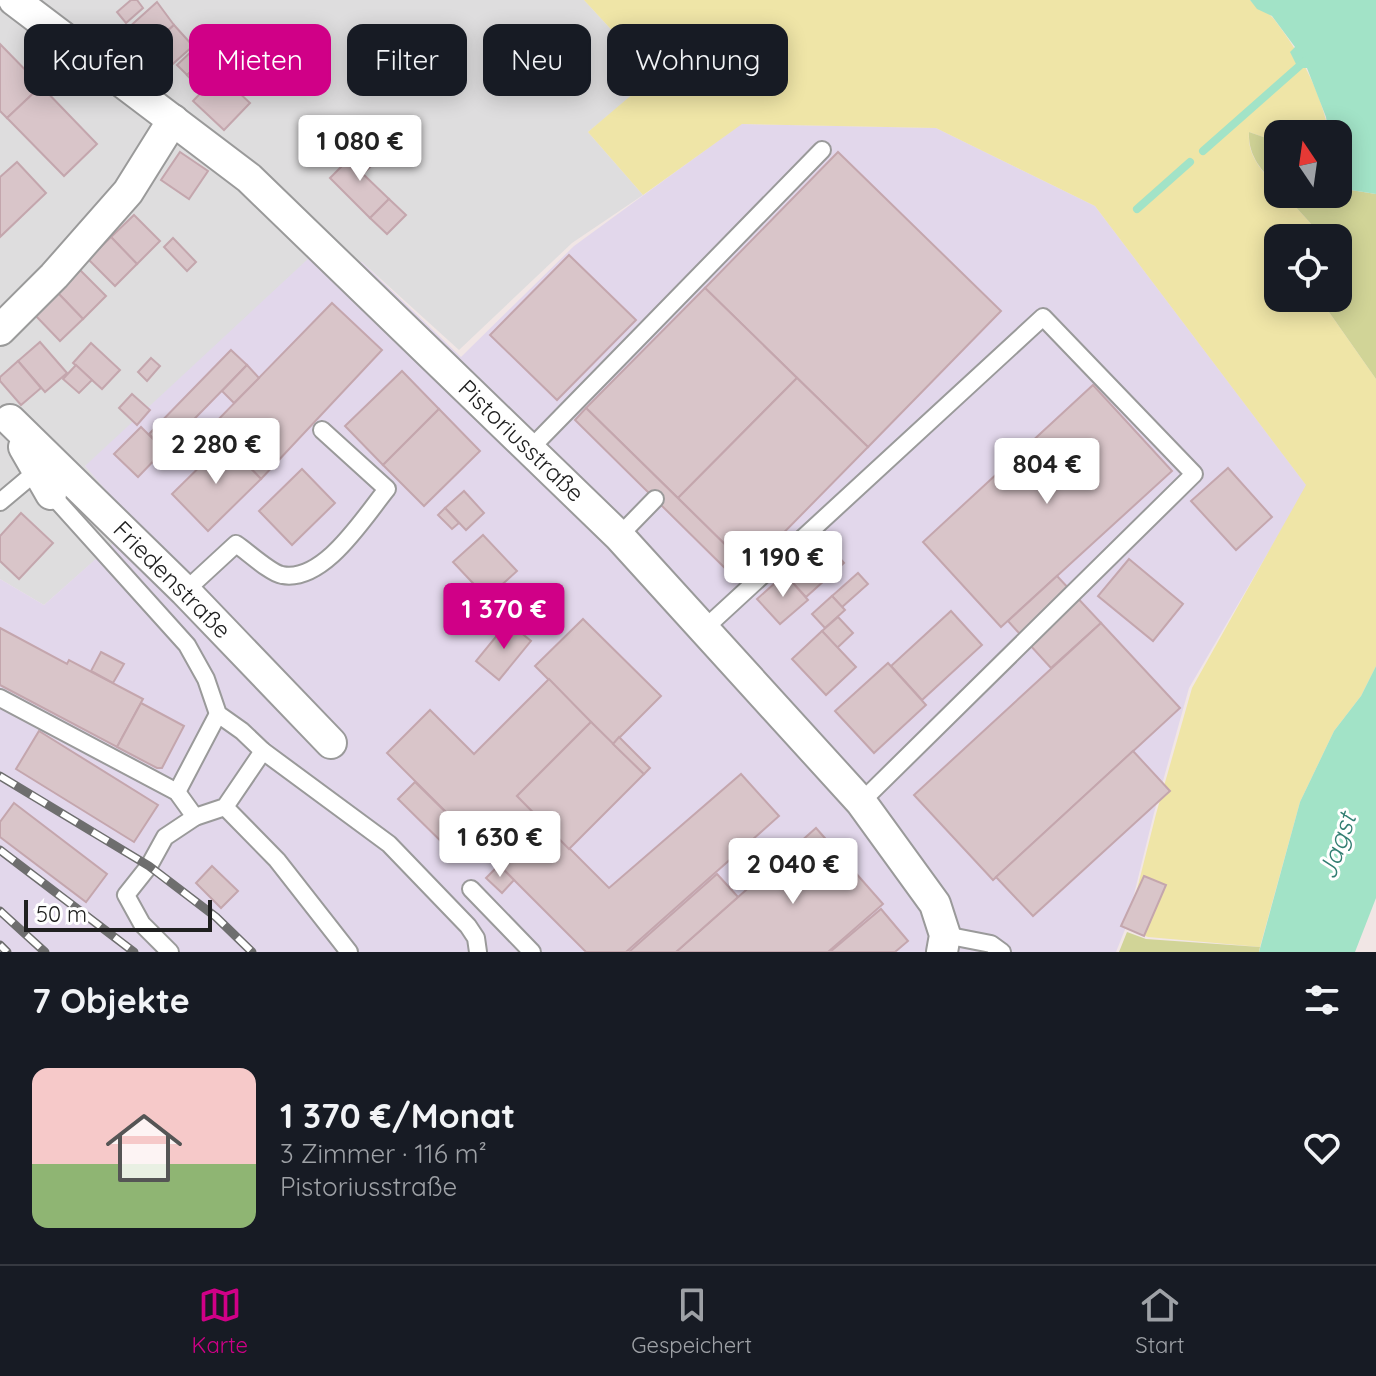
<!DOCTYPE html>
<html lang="de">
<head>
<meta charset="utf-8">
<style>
	:root { --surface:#171b24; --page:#20242c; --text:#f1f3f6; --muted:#9ea1a6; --line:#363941; --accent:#d00087 }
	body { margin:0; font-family:Quicksand,sans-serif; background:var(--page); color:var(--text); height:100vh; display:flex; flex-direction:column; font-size:30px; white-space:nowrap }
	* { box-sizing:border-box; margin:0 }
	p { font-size:26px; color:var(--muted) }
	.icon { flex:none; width:44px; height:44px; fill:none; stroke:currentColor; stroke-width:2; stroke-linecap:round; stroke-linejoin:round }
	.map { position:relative; height:952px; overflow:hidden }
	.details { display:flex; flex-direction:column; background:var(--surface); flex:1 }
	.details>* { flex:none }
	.hud { position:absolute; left:24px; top:24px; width:800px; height:72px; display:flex; gap:16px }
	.needle { width:52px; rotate:347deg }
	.fabs { position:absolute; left:1264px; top:120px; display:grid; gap:16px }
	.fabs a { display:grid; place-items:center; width:88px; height:88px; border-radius:16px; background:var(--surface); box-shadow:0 4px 20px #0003; font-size:40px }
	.scale { position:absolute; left:24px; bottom:20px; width:188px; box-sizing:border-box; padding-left:8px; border:4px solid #202020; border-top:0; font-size:22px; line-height:28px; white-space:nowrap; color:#202020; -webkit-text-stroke:6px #fff; paint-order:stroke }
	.price { position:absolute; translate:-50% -68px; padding:0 18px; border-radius:8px; background:#fff; color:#222; font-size:26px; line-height:52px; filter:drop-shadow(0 2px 4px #0008) }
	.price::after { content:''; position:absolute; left:50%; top:48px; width:24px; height:18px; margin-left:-12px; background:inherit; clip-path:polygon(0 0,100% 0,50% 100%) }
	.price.selected { background:var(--accent); color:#fff }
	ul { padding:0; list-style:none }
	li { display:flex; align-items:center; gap:24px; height:200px; padding:0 32px }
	li span { display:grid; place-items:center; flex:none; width:224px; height:160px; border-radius:16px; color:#555 }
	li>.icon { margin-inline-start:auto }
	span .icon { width:96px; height:96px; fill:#fffc; stroke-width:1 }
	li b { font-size:34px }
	h2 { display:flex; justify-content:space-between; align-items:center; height:96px; padding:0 32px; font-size:34px }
	.tag { padding:0 28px; border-radius:16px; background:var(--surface); box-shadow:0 4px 20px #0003; font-size:28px; line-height:72px }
	.tag.selected { background:var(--accent); color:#fff }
	.dock { display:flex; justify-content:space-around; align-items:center; height:112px; border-top:2px solid var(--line); background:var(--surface); font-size:22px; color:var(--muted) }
	.dock a { display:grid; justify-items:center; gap:4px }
	.dock .selected { color:var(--accent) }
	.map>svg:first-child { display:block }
	.residential { fill:#deddde }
	.industrial { fill:#e2d7eb }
	.grass { fill:#efe5a7 }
	.forest { fill:#d1d497 }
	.water { fill:#a2e3c7 }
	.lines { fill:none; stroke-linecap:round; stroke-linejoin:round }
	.stream { stroke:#a2e3c7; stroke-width:8 }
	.building { fill:#d9c5c9; stroke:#c4a6ad; stroke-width:2 }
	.service-casing { stroke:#9a9a9a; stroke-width:20 }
	.minor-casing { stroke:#9a9a9a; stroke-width:34 }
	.service { stroke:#fff; stroke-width:16 }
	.minor { stroke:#fff; stroke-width:30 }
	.rail-casing { stroke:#6e6e6e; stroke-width:9 }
	.rail { stroke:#fff; stroke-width:6; stroke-dasharray:18; stroke-linecap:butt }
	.labels { text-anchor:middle; stroke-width:6; stroke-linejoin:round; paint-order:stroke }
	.street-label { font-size:24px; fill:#202020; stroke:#fff }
	.water-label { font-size:26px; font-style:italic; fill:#327e72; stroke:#fff }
</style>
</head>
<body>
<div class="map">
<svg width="1376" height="952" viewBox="0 0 1376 952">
	<rect width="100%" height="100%" fill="#f1e6e5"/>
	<!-- residential -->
	<path class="residential" d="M0,0H584L655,77L588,132L643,195L572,243L459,350L362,262L85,466L136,524L44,605L0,579Z"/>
	<!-- industrial -->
	<path class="industrial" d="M741,124L936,128L1095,206L1307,486L1189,688L1154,813L1126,927L1116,952H0V579L44,605L135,524L85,466L309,258L362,262L461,357L574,246Z"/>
	<!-- grass -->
	<path class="grass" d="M584,0H1250C1257,9 1268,11 1274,19C1300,53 1321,91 1329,134H1278V142L1249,132C1247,156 1262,171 1278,188V194H1284L1324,238H1278V298H1322L1329,312L1376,379V666L1361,696L1334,731L1300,802L1260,947L1148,937L1127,929L1156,814L1192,688L1306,485L1095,206L936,128L742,124L643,195L588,132L654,76Z"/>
	<!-- forest -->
	<g class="forest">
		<path d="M1249,132L1278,142V188C1262,170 1248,157 1249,132Z"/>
		<path d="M1338,188L1376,194V379L1329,312L1322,298H1338V238H1324L1284,194H1338Z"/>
		<path d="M1127,932L1146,939L1260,947L1259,952H1119Z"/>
	</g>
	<!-- water -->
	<g class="water">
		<path d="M1250,0H1376V194L1338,188V134H1329L1326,117L1307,68H1298L1290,52L1295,47L1272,16L1257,9Z"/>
		<path d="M1376,666V898L1355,952H1259L1300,802L1334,731L1361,696Z"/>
	</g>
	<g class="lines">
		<!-- stream -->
		<g class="stream">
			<path d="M1203,151L1305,61"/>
			<path d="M1137,209L1190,162"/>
		</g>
	</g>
	<!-- building -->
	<g class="building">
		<path d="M131,0H137L143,8L126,23L117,12Z"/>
		<path d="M157,2L174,25L147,49L127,29Z"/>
		<path d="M174,25L193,46L166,70L147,49Z"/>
		<path d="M0,44L41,86L7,118L0,111Z"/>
		<path d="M195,48L205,59L187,75L177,65Z"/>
		<path d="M205,59L215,70L197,86L187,75Z"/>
		<path d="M215,70L219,74L202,91L197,86Z"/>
		<path d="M219,74L250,103L224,130L193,101Z"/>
		<path d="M41,86L97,144L64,176L7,118Z"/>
		<path d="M361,147L375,162L363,174L389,199L370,218L330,178Z"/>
		<path d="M180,152L208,171L189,199L161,180Z"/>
		<path d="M838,152L1001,311L868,447L705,288Z"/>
		<path d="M17,162L46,193L0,237V177Z"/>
		<path d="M389,199L406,215L387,234L370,218Z"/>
		<path d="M134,215L160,241L137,264L111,237Z"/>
		<path d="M111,237L137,264L115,286L88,259Z"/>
		<path d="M173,238L196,262L187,271L164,247Z"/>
		<path d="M569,255L636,320L557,400L490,335Z"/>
		<path d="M80,270L106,296L83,319L57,292Z"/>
		<path d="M705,288L797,378L678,498L586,408Z"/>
		<path d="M57,292L83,319L60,341L34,314Z"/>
		<path d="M332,303L382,350L261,479L211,427Z"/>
		<path d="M40,342L67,373L45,392L18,361Z"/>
		<path d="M91,343L120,370L102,389L73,363Z"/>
		<path d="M231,350L247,365L164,450L149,434Z"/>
		<path d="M151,358L160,366L147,381L138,372Z"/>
		<path d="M18,361L41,388L21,405L0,381V377Z"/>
		<path d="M76,365L92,380L79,393L63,379Z"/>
		<path d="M247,365L259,378L234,403L222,391Z"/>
		<path d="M402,371L439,409L383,465L345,426Z"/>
		<path d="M797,378L868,447L749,568L678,498Z"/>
		<path d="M1093,385L1172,471L1001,627L923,542Z"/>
		<path d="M132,394L150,410L137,425L119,408Z"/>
		<path d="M586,408L749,568L737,580L575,420Z"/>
		<path d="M439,409L480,451L424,506L383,465Z"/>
		<path d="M141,427L164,450L138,477L114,454Z"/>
		<path d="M225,442L261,479L208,531L172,494Z"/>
		<path d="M1228,468L1272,517L1236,550L1191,501Z"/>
		<path d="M302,469L335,503L292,545L259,511Z"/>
		<path d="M464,491L484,513L466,530L445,508Z"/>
		<path d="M445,508L459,523L452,529L438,515Z"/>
		<path d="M21,513L53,543L19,579L0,561V536Z"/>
		<path d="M483,535L517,571L487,598L453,562Z"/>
		<path d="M825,541L844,563L806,597L786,576Z"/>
		<path d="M1129,559L1183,604L1153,641L1098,596Z"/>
		<path d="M858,573L868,584L842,607L832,596Z"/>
		<path d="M785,574L808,600L780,624L757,599Z"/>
		<path d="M1057,576L1101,623L1051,668L1008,621Z"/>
		<path d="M832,596L845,610L825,628L812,614Z"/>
		<path d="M951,611L982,645L922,700L891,666Z"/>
		<path d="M838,617L853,633L837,648L822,631Z"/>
		<path d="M583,619L661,696L613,744L535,666Z"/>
		<path d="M508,622L531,641L499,680L476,661Z"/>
		<path d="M1101,623L1180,708L993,880L914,795Z"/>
		<path d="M0,628L67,664L69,660L143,699L117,747L0,685Z"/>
		<path d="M822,631L856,667L826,695L792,659Z"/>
		<path d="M101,652L124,664L113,683L91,671Z"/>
		<path d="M888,663L926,705L874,753L835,711Z"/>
		<path d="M549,679L591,722L517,796L609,888L741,774L779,816L626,952H586L387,753L430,710L474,754Z"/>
		<path d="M141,703L184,726L162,768H157L117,747Z"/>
		<path d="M591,722L644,774L569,849L517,796Z"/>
		<path d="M39,731L158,805L134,842L16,769Z"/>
		<path d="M619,737L650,768L644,774L613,744Z"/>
		<path d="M1133,751L1170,791L1033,916L996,877Z"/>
		<path d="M415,782L474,840L457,857L398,799Z"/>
		<path d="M14,803L107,874L86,902L0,837V822Z"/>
		<path d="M816,828L883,904L828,952H676Z"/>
		<path d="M499,865L514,880L502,893L486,878Z"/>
		<path d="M212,866L238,891L221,908L196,883Z"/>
		<path d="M717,874L738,897L676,952H629Z"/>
		<path d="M1144,876L1166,885L1144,936L1121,926Z"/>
		<path d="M881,909L908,941L895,952H830Z"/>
	</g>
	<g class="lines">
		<!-- service casing -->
		<g class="service-casing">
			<g id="service">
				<path d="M530,449L822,150"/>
				<path d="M51,494L187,645L206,679L218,714L242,731L263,751L389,844L468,926L476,938L478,952"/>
				<path d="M0,502L37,471"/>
				<path d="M619,536L655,499"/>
				<path d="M185,591L236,544C247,551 270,573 282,575C324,583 364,517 387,489L322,430"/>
				<path d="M704,629L1043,317L1194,474L861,802"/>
				<path d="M0,698L177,792L195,817"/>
				<path d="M177,792L218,714"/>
				<path d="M225,807L277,860L349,952"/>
				<path d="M471,889L532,952"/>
				<path d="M945,935L991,944L1002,952"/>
				<path d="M170,952L142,924L126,895L149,866L165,837L195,817L225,807L263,751"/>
			</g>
		</g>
		<!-- minor casing -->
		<g class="minor-casing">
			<g id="minor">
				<path d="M14,0L249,178L619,536L861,802L935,904L945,935L942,952"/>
				<path d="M0,330L54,276L128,192L173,120"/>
				<path d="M10,420L185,591L331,743"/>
				<path d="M24,447L51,494"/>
			</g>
		</g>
		<!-- service -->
		<use href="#service" class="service"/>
		<!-- minor -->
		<use href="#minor" class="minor"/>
		<!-- rail casing -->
		<g class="rail-casing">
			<g id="rail">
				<path d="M0,776L149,866L216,917L252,952"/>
				<path d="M0,850L134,952"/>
				<path d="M0,911L45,952"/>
				<path d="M0,945L7,952"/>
			</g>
		</g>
		<!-- rail -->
		<use href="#rail" class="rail"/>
	</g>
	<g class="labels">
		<!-- street labels -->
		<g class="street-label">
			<text transform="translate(521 441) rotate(44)" y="8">Pistoriusstraße</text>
			<text transform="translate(172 580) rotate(45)" y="8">Friedenstraße</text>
		</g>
		<!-- water labels -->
		<g class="water-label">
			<text transform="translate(1337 846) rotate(-71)" y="9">Jagst</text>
		</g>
	</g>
</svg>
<div class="fabs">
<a><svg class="needle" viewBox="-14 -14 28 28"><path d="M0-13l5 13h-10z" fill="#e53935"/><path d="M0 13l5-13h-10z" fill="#9ea1a6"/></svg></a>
<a><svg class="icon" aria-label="locate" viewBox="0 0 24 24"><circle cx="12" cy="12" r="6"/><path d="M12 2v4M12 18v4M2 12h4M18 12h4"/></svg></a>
</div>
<div class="scale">50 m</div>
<b class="price" style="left:360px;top:183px">1 080 €</b>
<b class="price" style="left:216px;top:486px">2 280 €</b>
<b class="price" style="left:1047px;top:506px">804 €</b>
<b class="price" style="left:783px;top:599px">1 190 €</b>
<b class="price selected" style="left:504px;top:651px">1 370 €</b>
<b class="price" style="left:500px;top:879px">1 630 €</b>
<b class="price" style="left:793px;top:906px">2 040 €</b>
<div class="hud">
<a class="tag">Kaufen</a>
<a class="tag selected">Mieten</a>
<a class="tag">Filter</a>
<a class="tag">Neu</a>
<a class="tag">Wohnung</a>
</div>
</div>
<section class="details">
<h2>7 Objekte<svg class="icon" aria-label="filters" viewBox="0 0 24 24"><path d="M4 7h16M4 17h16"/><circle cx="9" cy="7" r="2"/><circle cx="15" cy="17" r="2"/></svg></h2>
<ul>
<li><span style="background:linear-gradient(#f6c9c9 60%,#8fb573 0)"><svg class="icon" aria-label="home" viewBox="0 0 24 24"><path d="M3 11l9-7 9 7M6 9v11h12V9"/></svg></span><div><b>1 370 €/Monat</b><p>3 Zimmer · 116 m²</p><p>Pistoriusstraße</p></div><svg class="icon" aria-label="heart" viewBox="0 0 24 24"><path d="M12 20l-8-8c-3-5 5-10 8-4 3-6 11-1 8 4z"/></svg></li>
</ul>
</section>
<nav class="dock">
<a class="selected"><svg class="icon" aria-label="map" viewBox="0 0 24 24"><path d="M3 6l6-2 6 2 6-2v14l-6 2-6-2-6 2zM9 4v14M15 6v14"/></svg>Karte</a>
<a><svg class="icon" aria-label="saved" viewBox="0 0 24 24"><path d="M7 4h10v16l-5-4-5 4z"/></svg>Gespeichert</a>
<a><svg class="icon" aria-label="home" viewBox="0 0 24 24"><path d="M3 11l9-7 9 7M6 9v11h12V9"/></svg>Start</a>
</nav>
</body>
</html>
